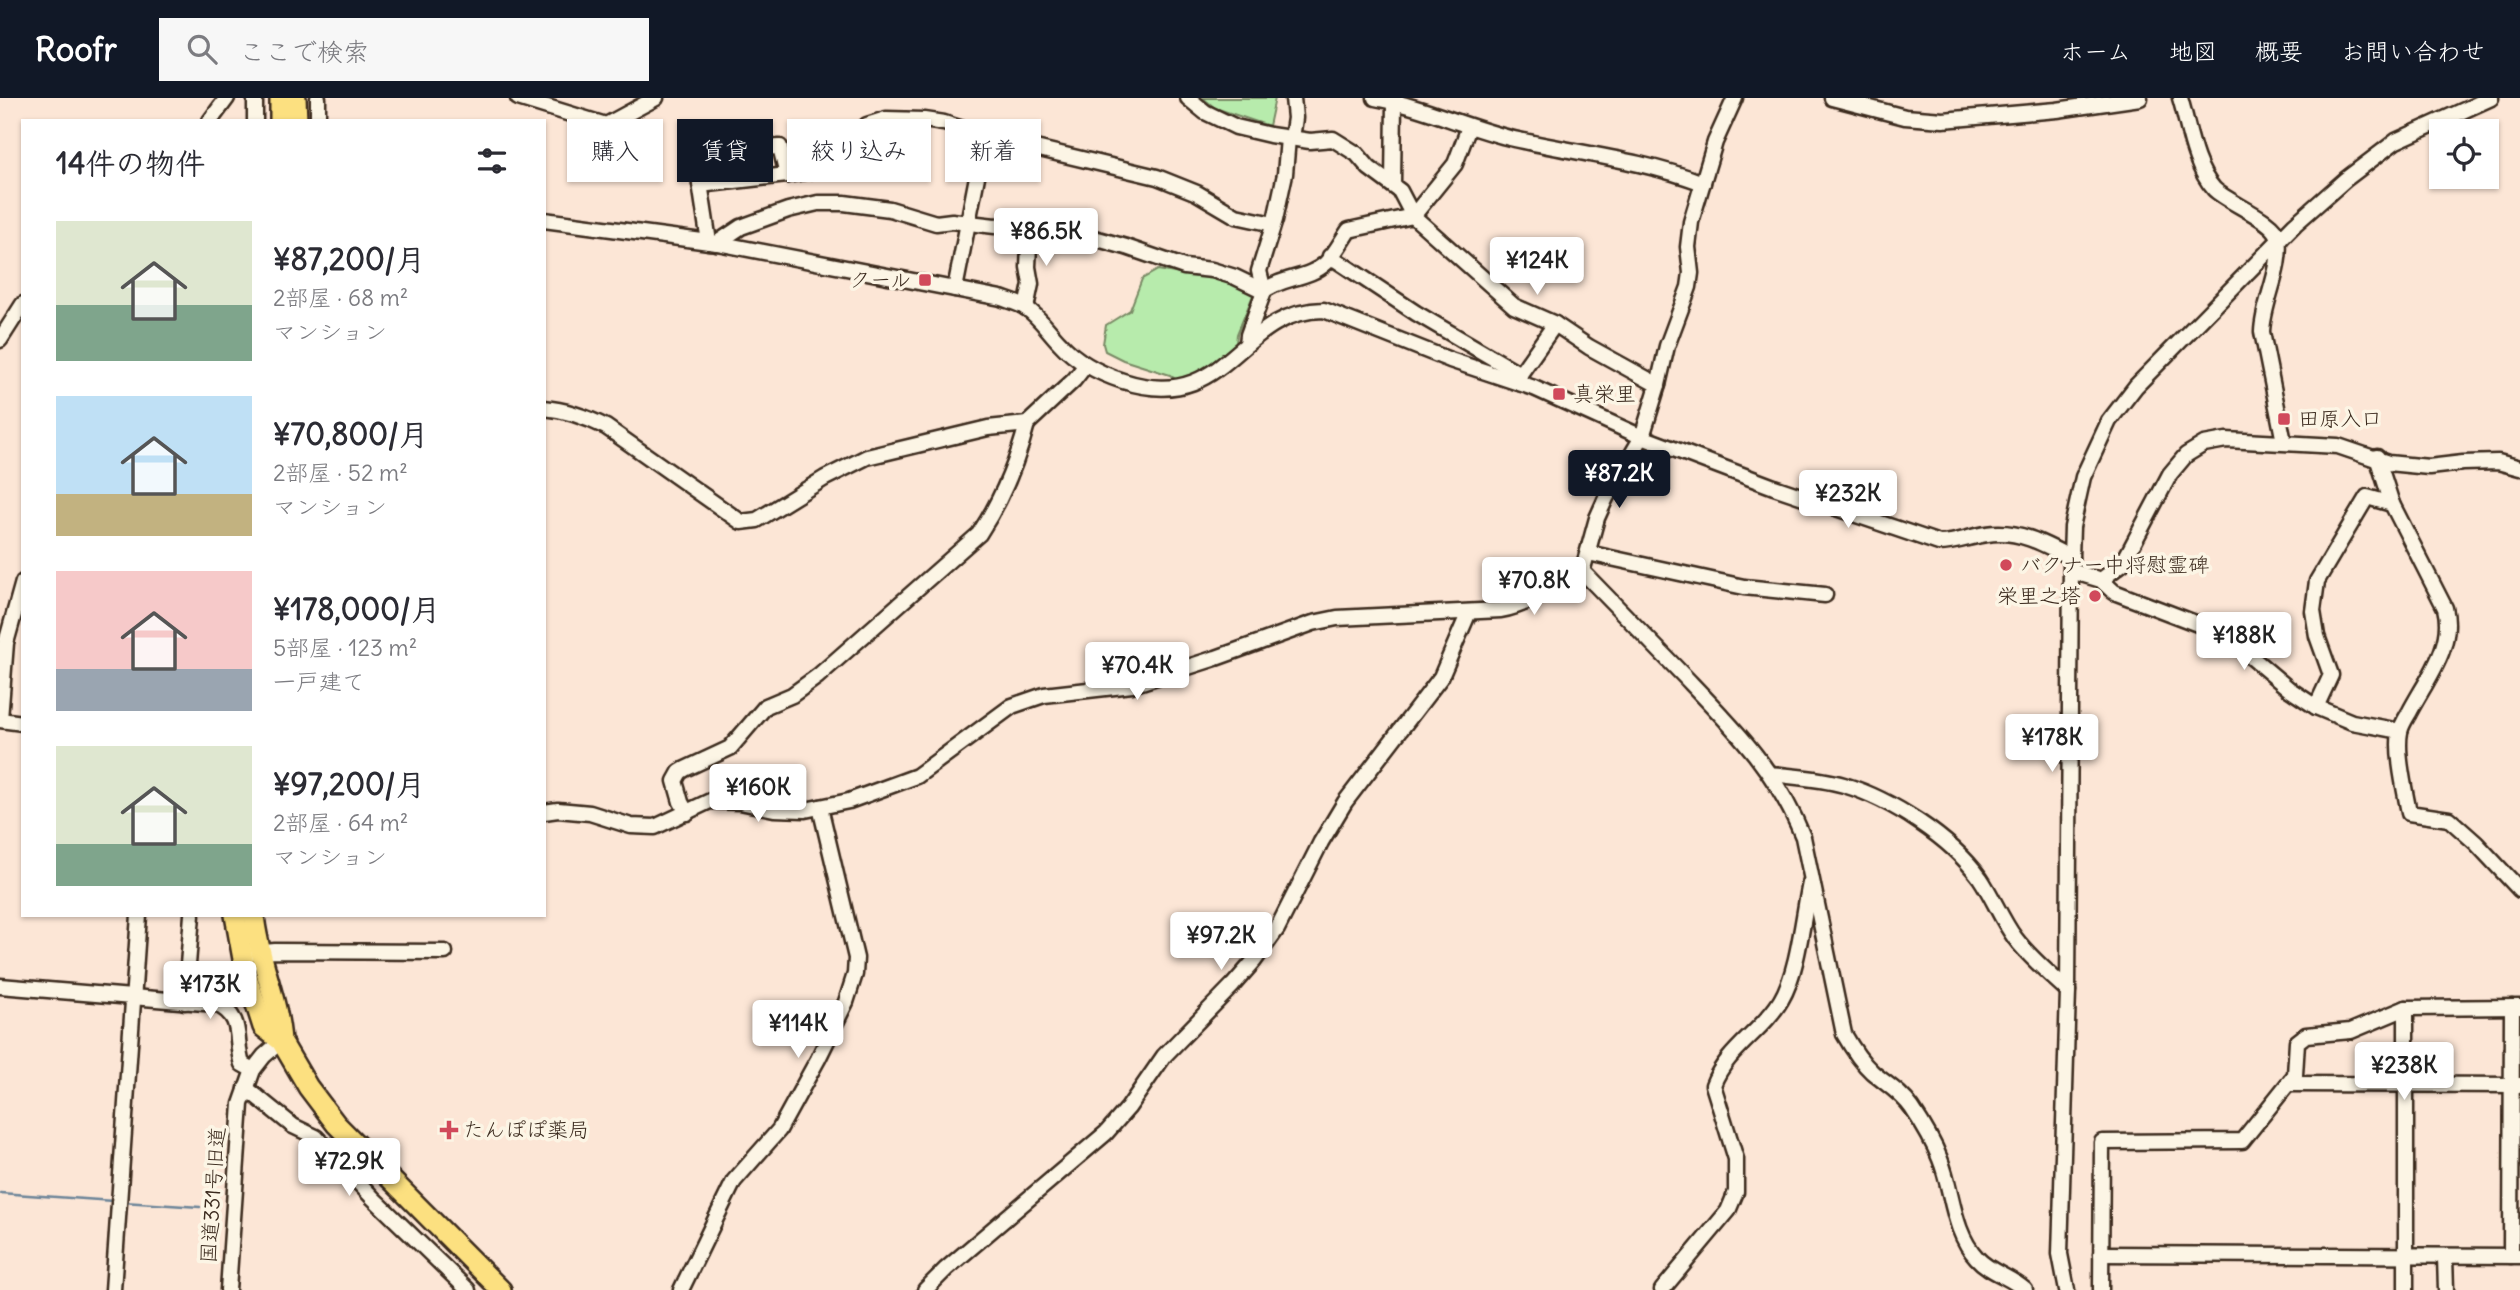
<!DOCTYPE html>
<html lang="ja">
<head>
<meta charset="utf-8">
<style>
	:root { --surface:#fff; --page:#f7f7f7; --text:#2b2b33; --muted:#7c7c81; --accent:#111827 }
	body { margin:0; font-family:Delius,"Klee One",sans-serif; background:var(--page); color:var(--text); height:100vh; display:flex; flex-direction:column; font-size:26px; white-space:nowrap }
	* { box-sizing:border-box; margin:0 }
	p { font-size:23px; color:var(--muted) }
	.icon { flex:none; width:38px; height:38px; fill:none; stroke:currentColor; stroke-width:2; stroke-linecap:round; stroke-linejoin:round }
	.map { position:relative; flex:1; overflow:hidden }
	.details { position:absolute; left:21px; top:21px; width:525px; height:798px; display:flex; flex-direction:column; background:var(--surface); border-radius:0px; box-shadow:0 2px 5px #0004 }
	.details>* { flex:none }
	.hud { position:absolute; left:567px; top:21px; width:665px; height:63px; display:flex; gap:14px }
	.tools { position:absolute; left:2429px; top:21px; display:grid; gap:14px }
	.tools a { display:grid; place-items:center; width:70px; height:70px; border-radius:0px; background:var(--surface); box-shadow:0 2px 5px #0004; font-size:35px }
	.price { position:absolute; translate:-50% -60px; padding:0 16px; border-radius:7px; background:#fff; color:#222; font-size:23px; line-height:46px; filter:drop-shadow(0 2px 4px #0008) }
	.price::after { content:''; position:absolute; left:50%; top:42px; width:21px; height:16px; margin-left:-10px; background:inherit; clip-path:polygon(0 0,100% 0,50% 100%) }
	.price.current { background:var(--accent); color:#fff }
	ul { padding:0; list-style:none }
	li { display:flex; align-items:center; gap:21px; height:175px; padding:0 35px }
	li span { display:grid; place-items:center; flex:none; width:196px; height:140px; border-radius:0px; color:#555 }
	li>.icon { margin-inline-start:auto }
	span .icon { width:84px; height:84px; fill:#fffc; stroke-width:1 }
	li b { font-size:30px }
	h2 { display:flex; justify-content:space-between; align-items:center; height:84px; padding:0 35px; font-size:30px }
	.tag { padding:0 24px; border-radius:0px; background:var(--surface); box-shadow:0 2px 5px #0004; font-size:24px; line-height:63px }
	.tag.current { background:var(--accent); color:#fff }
	header { display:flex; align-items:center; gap:42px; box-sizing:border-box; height:98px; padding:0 35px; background:var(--accent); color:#fff }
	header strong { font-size:33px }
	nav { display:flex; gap:38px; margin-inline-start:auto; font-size:24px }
	.search { width:490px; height:63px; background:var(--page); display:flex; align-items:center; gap:18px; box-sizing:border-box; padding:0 24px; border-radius:0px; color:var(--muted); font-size:26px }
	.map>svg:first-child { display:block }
	.green { fill:#b7ebac; stroke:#798a65; stroke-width:2 }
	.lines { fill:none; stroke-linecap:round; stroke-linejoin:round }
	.stream { stroke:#6d8599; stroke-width:2.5 }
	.minor-casing { stroke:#3b2a1e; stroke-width:19 }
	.highway-casing { stroke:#3b2a1e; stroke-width:24 }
	.minor { stroke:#fcf5e5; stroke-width:14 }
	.highway { stroke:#fce080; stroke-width:19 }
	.poi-dot { fill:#d1495b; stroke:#fcf5e5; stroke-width:2.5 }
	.labels { text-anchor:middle; stroke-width:7; stroke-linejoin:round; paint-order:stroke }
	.poi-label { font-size:21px; fill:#3b2a1e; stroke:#fcf5e5; text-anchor:start }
	.street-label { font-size:21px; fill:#3b2a1e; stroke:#fcf5e5 }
</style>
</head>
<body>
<header>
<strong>Roofr</strong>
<div class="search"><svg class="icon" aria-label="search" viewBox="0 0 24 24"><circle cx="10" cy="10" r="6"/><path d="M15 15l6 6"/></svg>ここで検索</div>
<nav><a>ホーム</a><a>地図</a><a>概要</a><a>お問い合わせ</a></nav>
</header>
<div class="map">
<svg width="2520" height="1192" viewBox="0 0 2520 1192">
	<rect width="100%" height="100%" fill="#fce6d6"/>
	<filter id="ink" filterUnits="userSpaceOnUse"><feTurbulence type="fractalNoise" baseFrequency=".0143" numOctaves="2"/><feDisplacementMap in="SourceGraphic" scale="14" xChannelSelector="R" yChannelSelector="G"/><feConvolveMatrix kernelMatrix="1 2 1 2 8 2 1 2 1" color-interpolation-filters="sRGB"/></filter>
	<g filter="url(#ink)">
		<!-- green -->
		<g class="green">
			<path d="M1203,0H1275L1269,28L1215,10Z"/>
			<path d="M1158,172L1180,176H1211L1254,195L1237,236L1236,245L1231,254L1184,283L1175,281L1170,277L1123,262L1105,253L1103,246L1106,227L1130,212L1142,181Z"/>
		</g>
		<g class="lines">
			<!-- stream -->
			<g class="stream">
				<path d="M0,1095L113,1103"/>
				<path d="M123,1104L200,1109"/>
			</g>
			<!-- minor casing -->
			<g class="minor-casing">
				<g id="minor">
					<path d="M255,0V23"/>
					<path d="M318,0V23"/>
					<path d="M518,0L606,27L656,0"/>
					<path d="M1188,0L1205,14L1236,29L1270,37L1310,43L1333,41L1357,56L1369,70L1400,93L1413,118L1514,208L1555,226L1589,249L1658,287"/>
					<path d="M1375,0C1422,8 1467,30 1514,41C1577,55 1643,62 1703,85"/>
					<path d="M1832,0L1905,19L1943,22L2057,12L2140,0"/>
					<path d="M2180,0C2189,29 2193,67 2214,91C2228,105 2275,122 2278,139C2283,171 2263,203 2262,234L2284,344"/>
					<path d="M210,23L227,0"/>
					<path d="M1292,40L1295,20L1293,0"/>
					<path d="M700,87L787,77L828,70L867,27L886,21L924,22L944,25L985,38L1157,79L1197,95L1236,118L1273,126"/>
					<path d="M1393,87L1394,3"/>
					<path d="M544,122L717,145L1001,200C1009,203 1019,205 1026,210C1039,218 1049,234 1060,245C1077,264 1098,275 1123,283C1229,317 1236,213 1324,212L1450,262L1534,290L1642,339L1774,389L1939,445C1956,445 1971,438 1987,436C2018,431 2045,446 2071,460"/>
					<path d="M709,144L696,59L752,50L780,49L787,77"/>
					<path d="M717,145L741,129L788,112L818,105H844L890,111L936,125L952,123L995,128L1026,125L1044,126L1126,149L1184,169L1212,172L1235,179L1264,193"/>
					<path d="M1330,158L1416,215L1520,276L1519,285"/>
					<path d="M955,191L985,38"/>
					<path d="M1264,193C1281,179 1309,181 1326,165C1335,156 1342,142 1349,132L1413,118L1455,66L1469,29"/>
					<path d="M1026,210L1031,186L1028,169L1030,125"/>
					<path d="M0,242L23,206"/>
					<path d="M1247,246L1248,237L1264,193L1259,173L1275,122L1285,76L1288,40"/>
					<path d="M1520,276L1555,226"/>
					<path d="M544,310C567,312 586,319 606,329L741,424L757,422L825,380L867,359L988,330L1027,326L1074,282L1085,268"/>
					<path d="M2377,359L2392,406L2445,510C2455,548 2426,582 2409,615C2406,620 2401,628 2400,634C2396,655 2405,693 2409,715L2449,721L2476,745L2520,792"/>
					<path d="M1588,455L1744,489L1825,497"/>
					<path d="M1581,472C1616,508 1651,544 1686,580C1735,631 1776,672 1803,739L1844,936C1852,950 1860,963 1872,974C1886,986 1901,994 1912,1010C1922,1025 1933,1043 1940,1061C1953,1093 1952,1133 1977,1160C1989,1174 2011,1179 2025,1192"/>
					<path d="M2071,473L2101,482L2114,494L2224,536L2289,591L2316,609L2352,624L2400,633"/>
					<path d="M2101,482L2123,465L2170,376L2186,357L2204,346L2226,342L2338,348L2388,365L2429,369L2463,365L2498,364L2520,370"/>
					<path d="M2316,609L2331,577L2317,538L2313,513L2317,483L2367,399L2392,406"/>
					<path d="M0,621L6,545L23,484"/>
					<path d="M0,622L23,625"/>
					<path d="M1770,676C1795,679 1820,680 1844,687C1891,701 1951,740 1980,780C1993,799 2001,821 2015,840C2030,860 2050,876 2068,893"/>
					<path d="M544,714L558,712L590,715L631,728L655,729L710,703L740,704L774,711L805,712L849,703L917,678L1012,608L1044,597L1132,587L1216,560L1313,525L1337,520L1501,512C1531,506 1556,488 1581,472L1584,467L1597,420L1606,400L1642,339L1658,287L1667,248L1689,189L1691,175L1688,149L1691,124L1715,44L1735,0"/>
					<path d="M687,715L681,704L675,683L680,674L685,671L730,650L766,608L792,597L818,578L979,436C1001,403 1017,364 1027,326"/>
					<path d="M254,855L275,853L445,854"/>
					<path d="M0,888L216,906C245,919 234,942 242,966L253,972"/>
					<path d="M185,904L192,817"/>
					<path d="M2288,986L2520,987"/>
					<path d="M246,990L293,1028L316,1039L373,1100L468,1192"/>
					<path d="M2101,1156L2520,1158"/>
					<path d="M2445,1158L2446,1192"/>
					<path d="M2511,1158L2512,909"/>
					<path d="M113,1192L139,817"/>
					<path d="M228,1192L241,1006L253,972L264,958L281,943"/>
					<path d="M681,1192L734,1083L779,1032L818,961L846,904L855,876L856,860L820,709"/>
					<path d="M925,1192L946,1171L1106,1035L1128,1010L1164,958L1233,887L1254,863L1277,831L1321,744L1345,704L1441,579L1469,514"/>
					<path d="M1662,1192L1728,1113L1736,1094V1061L1713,987C1726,952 1763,933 1781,902C1798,874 1803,818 1810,785"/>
					<path d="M2067,1192L2060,1156L2068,893L2071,460L2072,429L2083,379L2109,323L2136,288L2295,126L2346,81L2396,43L2491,0"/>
					<path d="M2101,1192L2102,1044L2242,1043L2295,977L2297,944L2306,937L2351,933L2406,910L2520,909"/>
					<path d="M2406,1192V910"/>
				</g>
			</g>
			<!-- highway casing -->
			<g class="highway-casing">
				<g id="highway">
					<path d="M280,0V23"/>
					<path d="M296,0L297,23"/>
					<path d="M235,817L245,872L263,929L281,943L308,989L336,1026L501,1192"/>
					<path d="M254,817C258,861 278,900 281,943"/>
				</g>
			</g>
			<!-- minor -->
			<use href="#minor" class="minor"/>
			<!-- highway -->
			<use href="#highway" class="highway"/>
		</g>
	</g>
	<!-- markers -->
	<g class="poi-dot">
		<rect x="918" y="175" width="14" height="14" rx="3.5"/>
		<rect x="1552" y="289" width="14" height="14" rx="3.5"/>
		<rect x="2277" y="314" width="14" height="14" rx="3.5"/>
		<circle cx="2006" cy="467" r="7"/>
		<circle cx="2095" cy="498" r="7"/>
		<path d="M445.5 1021.5h7v7h7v7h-7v7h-7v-7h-7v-7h7z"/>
	</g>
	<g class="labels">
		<!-- poi labels -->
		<g class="poi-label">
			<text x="911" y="189" text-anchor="end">クール</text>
			<text x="1573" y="303">真栄里</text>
			<text x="2298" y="328">田原入口</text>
			<text x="2020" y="474">バクナー中将慰霊碑</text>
			<text x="2081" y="505" text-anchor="end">栄里之塔</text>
			<text x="463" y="1039">たんぽぽ薬局</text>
		</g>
		<!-- street labels -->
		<g class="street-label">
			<text transform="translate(213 1097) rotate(-86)" y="7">国道331号旧道</text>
		</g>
	</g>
</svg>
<div class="tools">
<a><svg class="icon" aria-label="locate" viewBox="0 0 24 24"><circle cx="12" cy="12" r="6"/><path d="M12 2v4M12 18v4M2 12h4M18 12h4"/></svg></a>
</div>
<b class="price" style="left:1046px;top:170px">¥86.5K</b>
<b class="price" style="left:1537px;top:199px">¥124K</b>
<b class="price current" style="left:1619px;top:412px">¥87.2K</b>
<b class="price" style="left:1848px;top:432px">¥232K</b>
<b class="price" style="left:1534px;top:519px">¥70.8K</b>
<b class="price" style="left:2244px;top:574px">¥188K</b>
<b class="price" style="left:1137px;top:604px">¥70.4K</b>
<b class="price" style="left:2052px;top:676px">¥178K</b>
<b class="price" style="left:758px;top:726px">¥160K</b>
<b class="price" style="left:1221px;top:874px">¥97.2K</b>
<b class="price" style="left:210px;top:923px">¥173K</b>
<b class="price" style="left:798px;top:962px">¥114K</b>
<b class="price" style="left:2404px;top:1004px">¥238K</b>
<b class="price" style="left:349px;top:1100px">¥72.9K</b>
<div class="hud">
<a class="tag">購入</a>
<a class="tag current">賃貸</a>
<a class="tag">絞り込み</a>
<a class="tag">新着</a>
</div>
<section class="details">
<h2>14件の物件<svg class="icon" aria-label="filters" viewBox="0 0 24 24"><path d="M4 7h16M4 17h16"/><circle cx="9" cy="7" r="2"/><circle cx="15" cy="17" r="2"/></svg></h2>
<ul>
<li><span style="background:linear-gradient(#dfe7d0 60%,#7fa58c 0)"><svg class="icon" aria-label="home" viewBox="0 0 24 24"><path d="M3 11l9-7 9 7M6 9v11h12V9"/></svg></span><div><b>¥87,200/月</b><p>2部屋 · 68 m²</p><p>マンション</p></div></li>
<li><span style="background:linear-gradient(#bfe0f5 70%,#c2b280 0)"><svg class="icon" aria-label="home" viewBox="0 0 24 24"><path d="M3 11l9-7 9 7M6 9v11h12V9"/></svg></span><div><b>¥70,800/月</b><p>2部屋 · 52 m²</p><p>マンション</p></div></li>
<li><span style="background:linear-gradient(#f6c9c9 70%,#9aa5b1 0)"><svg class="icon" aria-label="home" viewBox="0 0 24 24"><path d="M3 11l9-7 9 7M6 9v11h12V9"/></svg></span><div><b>¥178,000/月</b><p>5部屋 · 123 m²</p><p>一戸建て</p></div></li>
<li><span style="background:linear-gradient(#dfe7d0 70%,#7fa58c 0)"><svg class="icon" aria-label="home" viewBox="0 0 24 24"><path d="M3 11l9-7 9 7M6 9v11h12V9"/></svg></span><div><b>¥97,200/月</b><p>2部屋 · 64 m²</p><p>マンション</p></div></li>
</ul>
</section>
</div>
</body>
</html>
